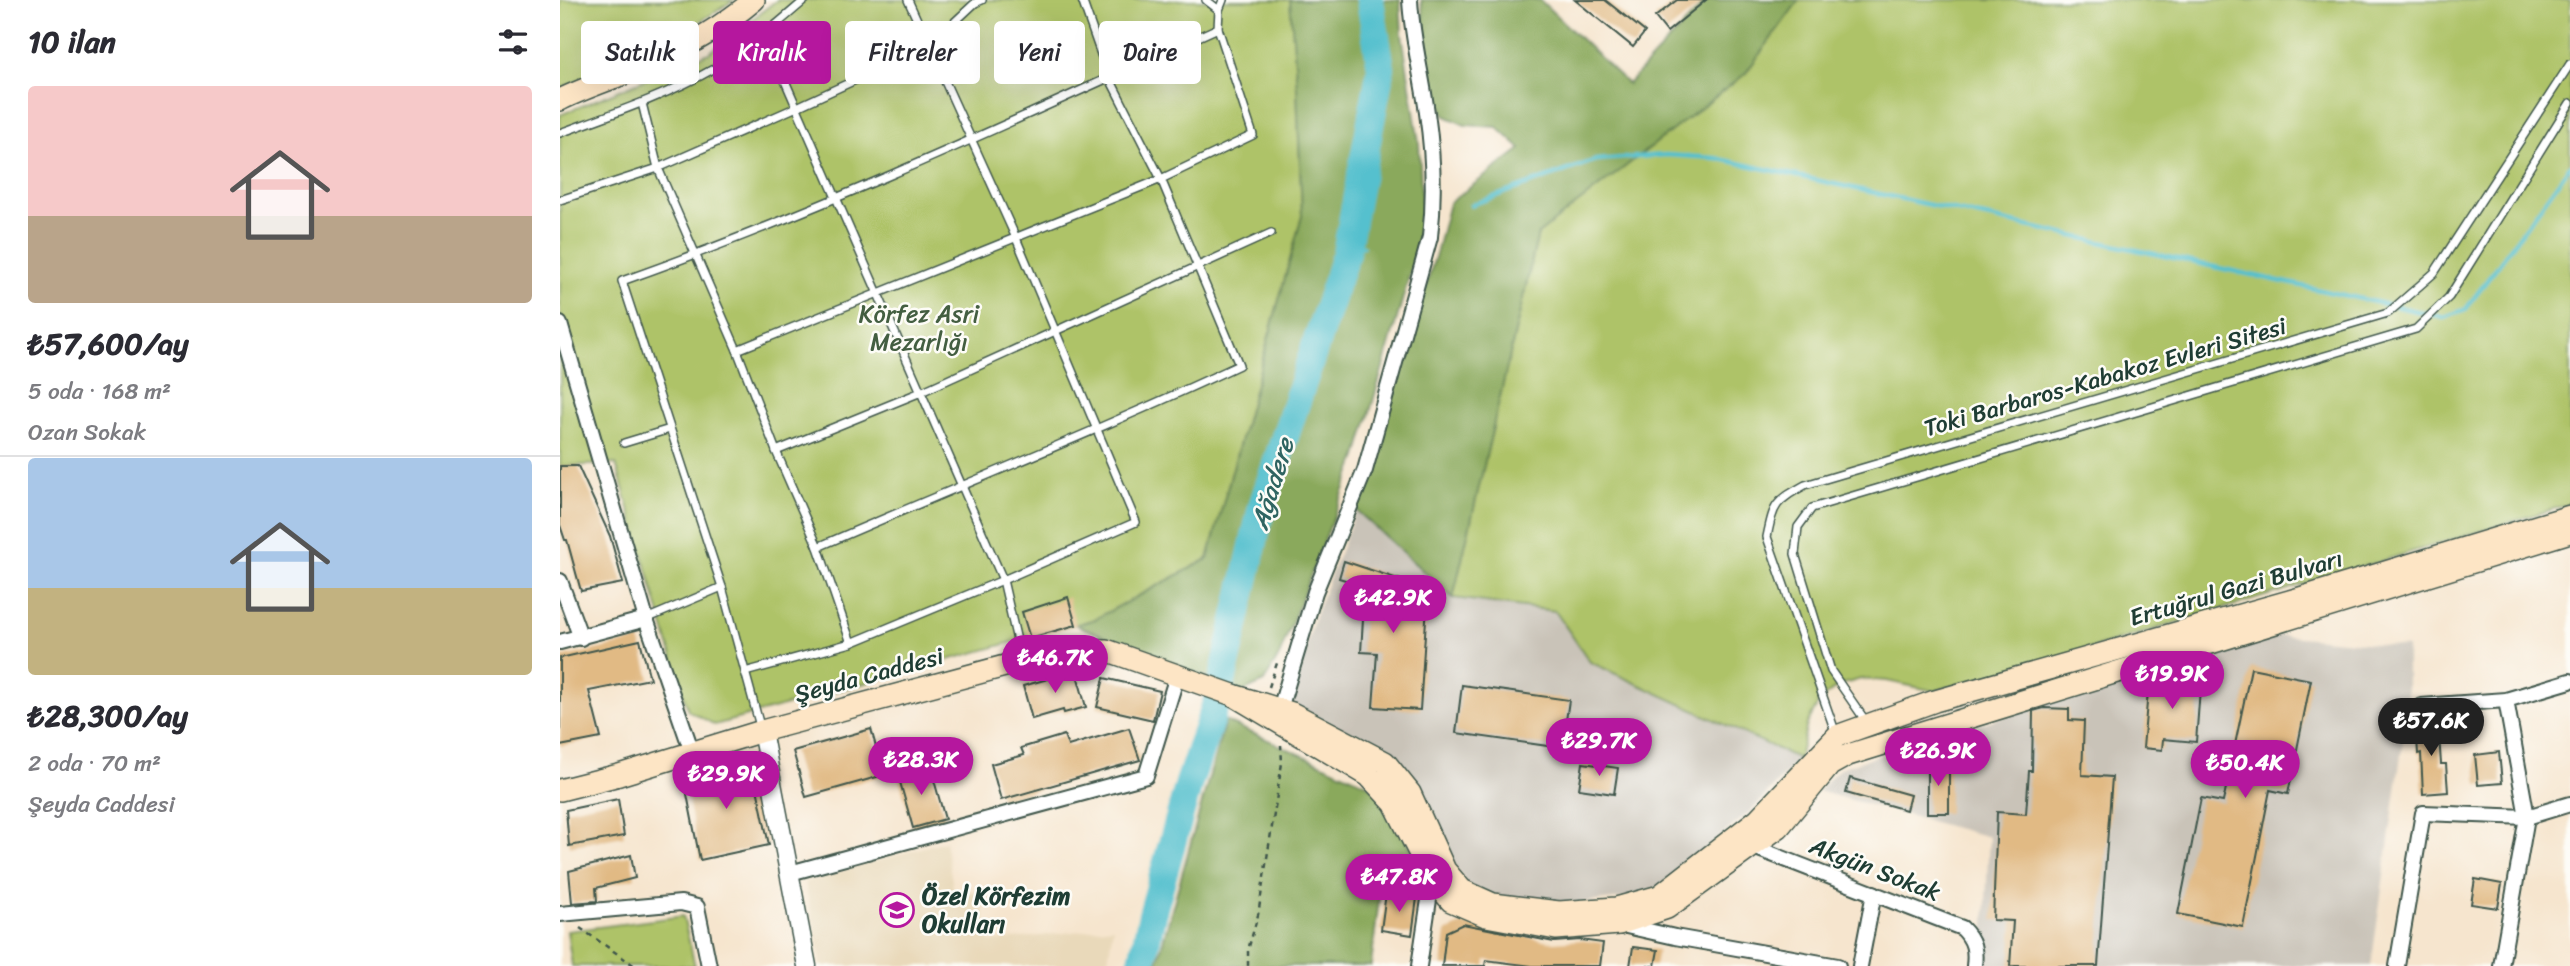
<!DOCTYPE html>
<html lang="tr">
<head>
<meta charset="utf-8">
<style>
	:root { --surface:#fff; --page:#f7f7f7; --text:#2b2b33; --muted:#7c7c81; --line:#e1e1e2; --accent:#b5179e }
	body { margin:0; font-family:Sriracha,sans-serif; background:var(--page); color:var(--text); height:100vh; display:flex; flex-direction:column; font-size:26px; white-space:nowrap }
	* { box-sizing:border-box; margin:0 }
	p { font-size:23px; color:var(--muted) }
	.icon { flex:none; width:38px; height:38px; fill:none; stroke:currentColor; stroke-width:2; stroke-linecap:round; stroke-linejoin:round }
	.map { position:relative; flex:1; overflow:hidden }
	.side { display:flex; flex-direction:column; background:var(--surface); width:560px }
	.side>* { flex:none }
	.guide { position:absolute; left:21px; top:21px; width:665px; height:63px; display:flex; gap:14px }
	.price { position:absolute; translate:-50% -60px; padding:0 16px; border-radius:24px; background:var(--accent); color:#fff; font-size:23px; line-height:46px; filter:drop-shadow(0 2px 4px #0008) }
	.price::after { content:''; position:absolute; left:50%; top:42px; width:21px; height:16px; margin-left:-10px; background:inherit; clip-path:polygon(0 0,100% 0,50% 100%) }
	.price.current { background:#222; color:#fff }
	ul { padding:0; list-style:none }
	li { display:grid; align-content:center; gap:14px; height:371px; padding:0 28px }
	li+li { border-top:2px solid var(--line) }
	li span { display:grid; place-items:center; height:217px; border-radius:7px; color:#555 }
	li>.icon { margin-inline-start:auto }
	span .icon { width:126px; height:126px; fill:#fffc; stroke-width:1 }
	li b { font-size:30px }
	h2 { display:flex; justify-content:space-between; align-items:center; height:84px; padding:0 28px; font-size:30px }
	.chip { padding:0 24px; border-radius:7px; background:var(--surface); box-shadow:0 7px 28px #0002; font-size:24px; line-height:63px }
	.chip.current { background:var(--accent); color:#fff }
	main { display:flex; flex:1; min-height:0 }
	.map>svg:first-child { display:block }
	.built { fill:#e9d9ba }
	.industrial { fill:#c9c3b8 }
	.green { fill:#aec368; stroke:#66804e; stroke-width:2 }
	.forest { fill:#8aa95c; stroke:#547348; stroke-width:2 }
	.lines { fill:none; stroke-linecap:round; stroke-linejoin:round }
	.stream { stroke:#54c0ce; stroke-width:4.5 }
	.river { stroke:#54c0ce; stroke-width:28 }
	.building { fill:#e1ba84 }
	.service-casing { stroke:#3f564b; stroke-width:10 }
	.minor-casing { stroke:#3f564b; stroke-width:18 }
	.tertiary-casing { stroke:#3f564b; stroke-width:21 }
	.secondary-casing { stroke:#3f564b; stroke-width:24 }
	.path { stroke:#3f564b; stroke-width:2.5; stroke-dasharray:5 5; stroke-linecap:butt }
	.service { stroke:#fff; stroke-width:7 }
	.minor { stroke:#fff; stroke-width:14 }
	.tertiary { stroke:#fff; stroke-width:18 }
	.secondary { stroke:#fde5c5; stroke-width:21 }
	.labels { text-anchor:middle; stroke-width:5; stroke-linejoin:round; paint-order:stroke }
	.park-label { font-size:24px; fill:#435e41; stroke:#fdfcf7 }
	.street-label { font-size:24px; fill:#1f3d34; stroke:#fdfcf7 }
	.poi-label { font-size:24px; font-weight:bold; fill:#1f3d34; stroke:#fdfcf7; text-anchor:start }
	.water-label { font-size:26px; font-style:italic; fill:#2f6462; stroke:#fdfcf7 }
</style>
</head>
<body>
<main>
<section class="side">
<h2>10 ilan<svg class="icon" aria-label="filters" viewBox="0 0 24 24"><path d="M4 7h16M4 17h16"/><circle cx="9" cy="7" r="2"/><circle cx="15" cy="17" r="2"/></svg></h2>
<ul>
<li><span style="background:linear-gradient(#f6c9c9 60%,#b9a48a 0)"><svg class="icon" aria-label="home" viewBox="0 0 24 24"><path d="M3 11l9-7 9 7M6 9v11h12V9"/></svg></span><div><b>₺57,600/ay</b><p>5 oda · 168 m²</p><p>Ozan Sokak</p></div></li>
<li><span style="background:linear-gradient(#a9c7e8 60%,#c2b280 0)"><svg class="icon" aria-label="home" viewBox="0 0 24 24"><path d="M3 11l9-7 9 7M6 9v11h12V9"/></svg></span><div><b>₺28,300/ay</b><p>2 oda · 70 m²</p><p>Şeyda Caddesi</p></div></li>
</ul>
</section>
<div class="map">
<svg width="2010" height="966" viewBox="0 0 2010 966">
	<rect width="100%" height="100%" fill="#fdfcf7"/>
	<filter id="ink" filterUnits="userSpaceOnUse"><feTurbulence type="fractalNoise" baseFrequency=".0143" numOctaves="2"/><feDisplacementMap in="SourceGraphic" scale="14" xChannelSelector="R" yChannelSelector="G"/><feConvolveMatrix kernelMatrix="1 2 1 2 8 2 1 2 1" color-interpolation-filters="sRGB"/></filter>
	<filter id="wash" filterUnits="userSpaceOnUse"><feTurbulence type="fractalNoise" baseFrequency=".00686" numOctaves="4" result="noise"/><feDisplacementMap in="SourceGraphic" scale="28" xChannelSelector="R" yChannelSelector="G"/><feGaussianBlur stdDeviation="1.57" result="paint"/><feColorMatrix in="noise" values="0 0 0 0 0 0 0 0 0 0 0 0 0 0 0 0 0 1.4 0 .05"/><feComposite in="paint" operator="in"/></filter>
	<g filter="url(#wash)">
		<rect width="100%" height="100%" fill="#f6e5ce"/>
		<!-- built -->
		<path class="built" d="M385,841L394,892H420L430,942L553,927L547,966H262L245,882Z"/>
		<!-- industrial -->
		<g class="industrial">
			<path d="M796,510L893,598L995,611L1030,662L1239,759L1192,810L1097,889L1065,898L998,905L929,896L906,884L873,826L860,793L730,704L755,616Z"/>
			<path d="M1707,634L1847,647V713L1811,966H1423L1429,837L1258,791L1280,768Z"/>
		</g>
		<!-- green -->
		<g class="green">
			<path d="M0,0H174C119,37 60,63 0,89Z"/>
			<path d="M217,0H730L737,88L742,216L648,559L535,619L155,725L128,710L56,464L0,466V115L149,53Z"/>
			<path d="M1239,0H2010V504L1526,650L1374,691L1327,681L1301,679L1280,685L1260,700L1247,724L1239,759L1030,662L995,611L893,598L978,234L1185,74Z"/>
			<path d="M123,916L135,966H12L7,931Z"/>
		</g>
		<!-- forest -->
		<g class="forest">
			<path d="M730,0H840L842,34L859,143L862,209L853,263L797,457L719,656L704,682L683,692L516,625L535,619L648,559L742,216L737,88Z"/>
			<path d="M861,0H980L1068,84L1147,0H1239L1185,74L978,234L893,598L796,510L814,460L877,250L889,203L961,149L937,127L905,125L885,116L873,90Z"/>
			<path d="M665,721L810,785L826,803L860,865L855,893L820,891L811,966H596Z"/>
		</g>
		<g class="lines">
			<!-- stream -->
			<g class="stream">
				<path d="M911,205L1036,160L1106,155L1155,158L1884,317L1906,309L2010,166"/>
				<path d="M786,253L803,246"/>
			</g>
			<!-- river -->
			<path class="river" d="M581,966L592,915L629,783L660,691L702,506L786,253L821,68L810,0"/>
		</g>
		<g id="blocks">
			<!-- building -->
			<g class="building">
				<path d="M1015,0H1045L1085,32L1073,47Z"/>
				<path d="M1117,0H1146L1107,32L1095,17Z"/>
				<path d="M0,466H18L50,536L63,583L21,591L7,540H5L0,525Z"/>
				<path d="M784,561L868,589L860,710L813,707L817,653L801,652L805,586L779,578Z"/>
				<path d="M508,597L516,625L470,638L462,612Z"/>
				<path d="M80,640L90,679L29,691L41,738L0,746V658Z"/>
				<path d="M1691,668L1751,680L1728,794L1710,790L1683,927L1618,914L1641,798L1663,802Z"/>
				<path d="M516,671L526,707L504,713L503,710L472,719L463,686Z"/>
				<path d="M1618,673L1641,675L1636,742L1603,739L1602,750L1583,748L1589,680L1617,682Z"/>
				<path d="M544,678L600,691L593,720L537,707Z"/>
				<path d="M902,685L1009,700L1002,748L896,733Z"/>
				<path d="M1484,708L1509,709V720L1524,721L1522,775L1552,777L1538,966H1450L1453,921L1433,920L1437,812L1466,814L1469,771H1472L1473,711Z"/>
				<path d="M1878,721L1881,764H1886L1888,792L1863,794L1861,753L1858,754L1856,723Z"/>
				<path d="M569,728L580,760L441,800L431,764L464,755L461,748L504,735L508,746Z"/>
				<path d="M311,729L324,775L246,797L233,751Z"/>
				<path d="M1939,752L1942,783L1918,785L1915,755Z"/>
				<path d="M191,760L209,845L140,860L124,779Z"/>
				<rect x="1367" y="762" width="22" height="51"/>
				<path d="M1023,763L1058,768L1054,794L1019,789Z"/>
				<path d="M370,766L385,819L353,828L338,775Z"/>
				<path d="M1290,778L1350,795L1346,810L1286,793Z"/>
				<path d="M58,799L64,836L9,846L6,810Z"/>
				<path d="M71,855L75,878L36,888L37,901L12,903L9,871Z"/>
				<path d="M1915,879L1942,884L1938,908L1911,904Z"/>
				<path d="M826,893L857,898L852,935L821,930Z"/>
				<path d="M903,924L994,942L1020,940L1043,943L1040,966H972L926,960L925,966H882L886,932Z"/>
				<path d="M1073,947L1098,950L1095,966H1070Z"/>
			</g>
		</g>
	</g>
	<g filter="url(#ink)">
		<use href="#blocks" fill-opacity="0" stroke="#3f564b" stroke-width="2"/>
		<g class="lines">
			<!-- service casing -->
			<g class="service-casing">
				<g id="service">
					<path d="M646,0L659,10"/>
					<path d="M205,35L443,580L461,658"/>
					<path d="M82,103L98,168L177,350L216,451L258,547L291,643L185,672"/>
					<path d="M0,133C52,114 106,96 155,68C188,50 216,25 245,0"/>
					<path d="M0,200L98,168L237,107L369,46L415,3L422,0"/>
					<path d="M177,350L601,179L693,135L658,28"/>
					<path d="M64,443L110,429"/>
					<path d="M216,451L361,392L711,233"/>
					<path d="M258,547C398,486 541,430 679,365L601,179L549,77L522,0"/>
					<path d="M86,619L162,587"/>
					<path d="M291,643L443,580L576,522L456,238L348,0"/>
					<path d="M1307,723L1271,671L1235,554L1238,527L1252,508L1856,329L1889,297L2010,103"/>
					<path d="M201,730L162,587L62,281C266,209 462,117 658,28L659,10L663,0"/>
					<path d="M1276,734L1207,537C1214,503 1215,502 1245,485L1828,313L1874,273L2010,64"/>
				</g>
			</g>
			<!-- minor casing -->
			<g class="minor-casing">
				<g id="minor">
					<path d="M0,324L86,619L132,752"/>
					<path d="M0,581L21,638"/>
					<path d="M0,642L86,619"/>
					<path d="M1861,706L1946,700L2010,681"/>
					<path d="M723,718L720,709L755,592L805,470L870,237C875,195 873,154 867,113C862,75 852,38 850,0"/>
					<path d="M1186,844L1402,928C1414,940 1416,950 1414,966"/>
					<path d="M230,873L586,776L617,676"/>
					<path d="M0,914L121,903L137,907L149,966"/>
					<path d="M1062,925L1115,937L1278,966"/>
					<path d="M859,966L873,873"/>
					<path d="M1300,966L1314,893"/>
					<path d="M1837,966L1863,813L1967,817L2010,804"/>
					<path d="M1941,966L1967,817L1946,700"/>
				</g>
			</g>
			<!-- tertiary casing -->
			<g class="tertiary-casing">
				<path id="tertiary" d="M202,731L247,966"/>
			</g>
			<!-- secondary casing -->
			<g class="secondary-casing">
				<g id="secondary">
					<path d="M0,100C28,86 58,77 87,65C125,48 162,27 194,0"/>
					<path d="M2010,516L1740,598L1375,701L1277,736L1198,819L1099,896L1056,908L999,912L933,904L902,890L885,870L850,793L825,762L732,713L673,695L809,776L834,803L872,878L891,901L926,916L996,929L1059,924L1107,908L1219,827L1270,765L1288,755L2010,532"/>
					<path d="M0,790L59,775L202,731L508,649L546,650L673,695"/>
				</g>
			</g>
			<!-- path -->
			<g class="path">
				<path d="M709,687L717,663"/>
				<path d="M20,928L75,966"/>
				<path d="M688,966V950L698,915L722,763L721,745"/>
			</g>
			<!-- service -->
			<use href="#service" class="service"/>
			<!-- minor -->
			<use href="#minor" class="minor"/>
			<!-- tertiary -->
			<use href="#tertiary" class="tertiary"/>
			<!-- secondary -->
			<use href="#secondary" class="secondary"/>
		</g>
	</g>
	<!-- icons -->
	<defs>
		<g id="school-ring" transform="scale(1.75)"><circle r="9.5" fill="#fdfcf7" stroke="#b5179e" stroke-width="1.5"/><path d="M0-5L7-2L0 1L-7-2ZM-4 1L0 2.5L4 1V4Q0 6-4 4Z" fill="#b5179e"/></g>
	</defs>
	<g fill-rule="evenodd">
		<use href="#school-ring" x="337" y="910"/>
	</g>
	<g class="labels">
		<!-- park labels -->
		<g class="park-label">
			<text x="359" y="322">Körfez Asri<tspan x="359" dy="28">Mezarlığı</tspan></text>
		</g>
		<!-- street labels -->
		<g class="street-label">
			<text transform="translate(1545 377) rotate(-16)" y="8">Toki Barbaros-Kabakoz Evleri Sitesi</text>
			<text transform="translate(1676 588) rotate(-16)" y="8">Ertuğrul Gazi Bulvarı</text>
			<text transform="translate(309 675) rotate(-15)" y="8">Şeyda Caddesi</text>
			<text transform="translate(1315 869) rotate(21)" y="8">Akgün Sokak</text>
		</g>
		<!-- poi labels -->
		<g class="poi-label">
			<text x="362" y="904">Özel Körfezim<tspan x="362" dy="28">Okulları</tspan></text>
		</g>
		<!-- water labels -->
		<g class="water-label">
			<text transform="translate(712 484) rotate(-73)" y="9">Ağadere</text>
		</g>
	</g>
</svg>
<b class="price" style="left:833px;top:635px">₺42.9K</b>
<b class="price" style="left:495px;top:695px">₺46.7K</b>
<b class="price" style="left:1612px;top:711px">₺19.9K</b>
<b class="price current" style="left:1871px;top:758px">₺57.6K</b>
<b class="price" style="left:1039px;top:778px">₺29.7K</b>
<b class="price" style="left:1378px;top:788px">₺26.9K</b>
<b class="price" style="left:361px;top:797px">₺28.3K</b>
<b class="price" style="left:1685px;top:800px">₺50.4K</b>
<b class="price" style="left:166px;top:811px">₺29.9K</b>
<b class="price" style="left:839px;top:914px">₺47.8K</b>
<div class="guide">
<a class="chip">Satılık</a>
<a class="chip current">Kiralık</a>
<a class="chip">Filtreler</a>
<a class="chip">Yeni</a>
<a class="chip">Daire</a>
</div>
</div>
</main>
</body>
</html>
